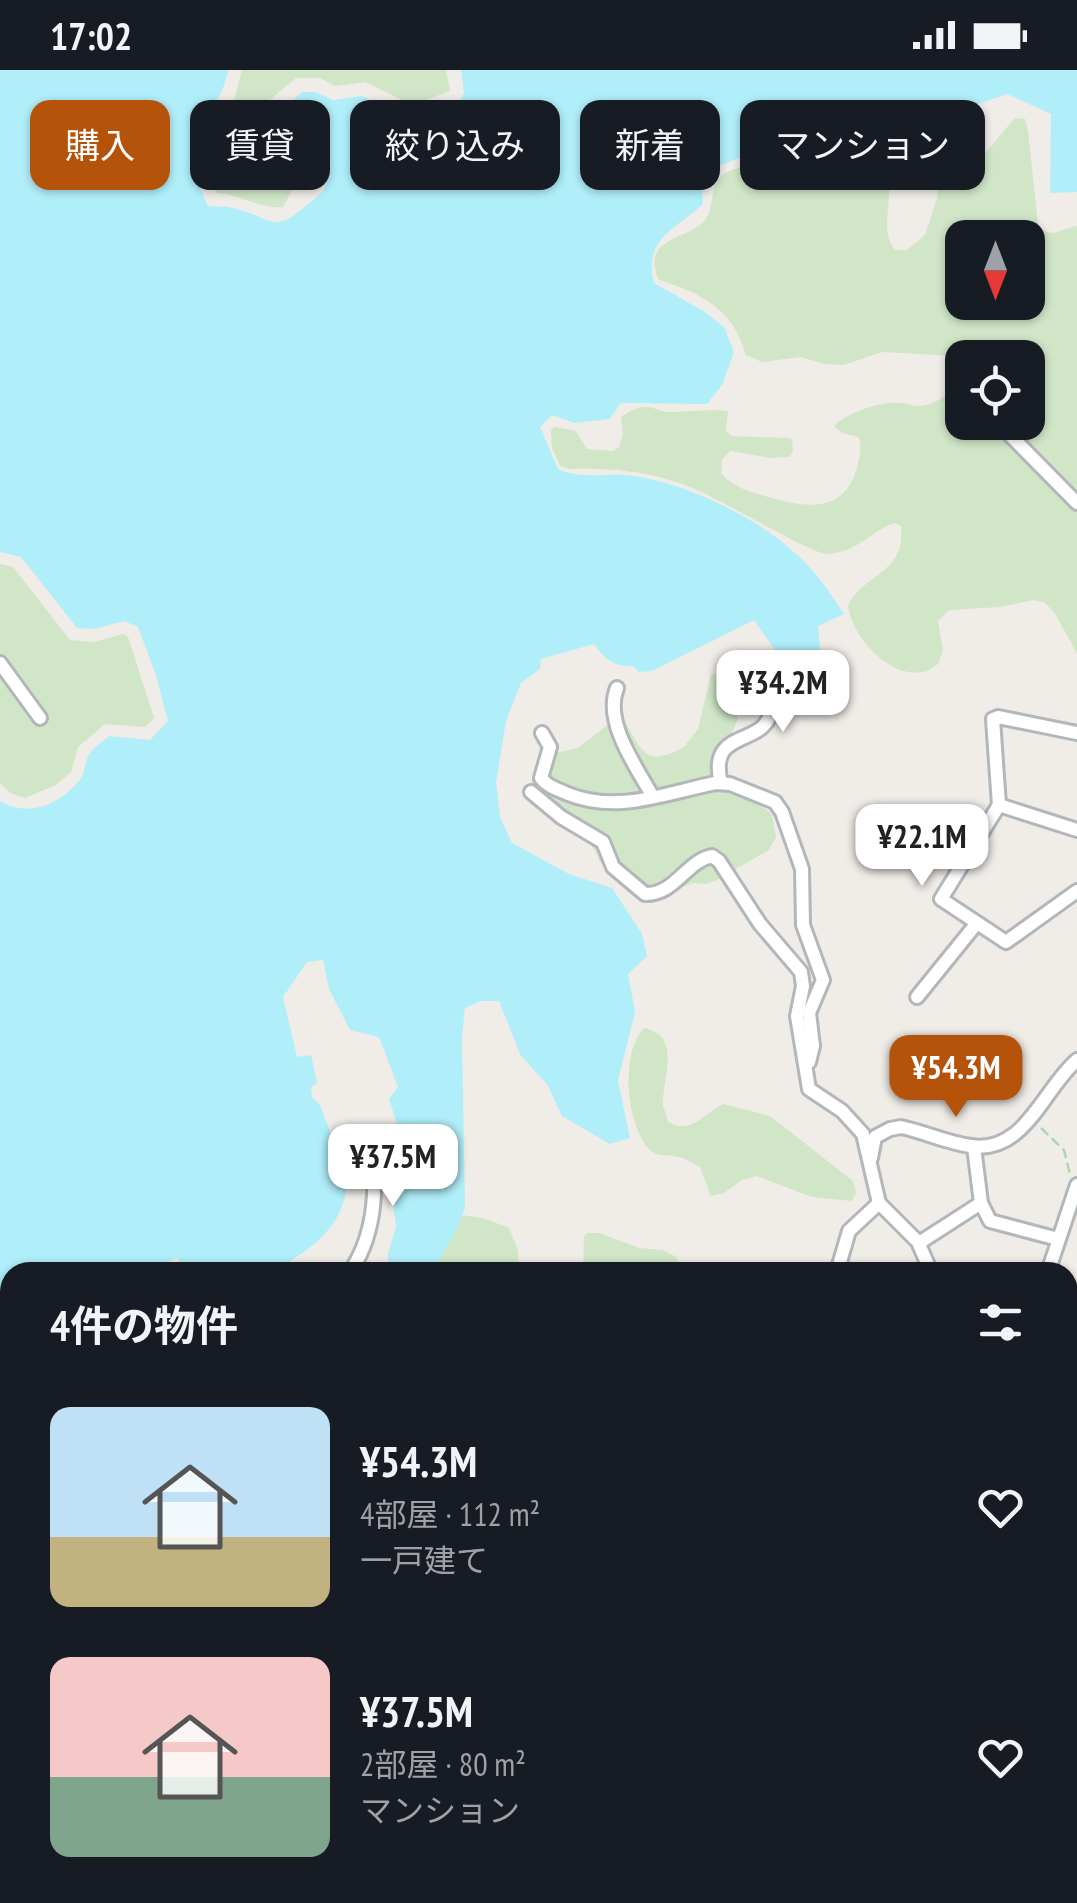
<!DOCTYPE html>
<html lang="ja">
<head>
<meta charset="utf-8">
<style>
	:root { --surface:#171b24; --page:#242831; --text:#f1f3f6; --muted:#9ea1a6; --accent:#b45309 }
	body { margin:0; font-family:"PT Sans Narrow","Noto Sans JP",sans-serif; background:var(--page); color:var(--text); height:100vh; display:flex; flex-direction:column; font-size:38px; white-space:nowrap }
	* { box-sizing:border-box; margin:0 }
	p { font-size:32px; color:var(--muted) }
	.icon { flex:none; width:55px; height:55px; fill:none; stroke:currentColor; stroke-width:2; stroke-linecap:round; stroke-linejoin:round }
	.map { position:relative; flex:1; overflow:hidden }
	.sheet { position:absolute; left:0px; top:1192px; width:1078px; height:642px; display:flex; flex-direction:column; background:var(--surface); border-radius:30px 30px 0 0; box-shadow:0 2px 8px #0004 }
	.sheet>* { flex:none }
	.banner { position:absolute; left:30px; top:30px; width:1018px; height:90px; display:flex; gap:20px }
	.needle { width:65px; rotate:180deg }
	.controls { position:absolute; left:945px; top:150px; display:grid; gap:20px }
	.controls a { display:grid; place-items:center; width:100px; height:100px; border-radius:20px; background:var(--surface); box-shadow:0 2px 8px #0004; font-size:50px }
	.price { position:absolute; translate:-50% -85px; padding:0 22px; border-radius:20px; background:#fff; color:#222; font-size:32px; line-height:65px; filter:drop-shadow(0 2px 5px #0008) }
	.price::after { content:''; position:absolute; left:50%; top:60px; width:30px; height:22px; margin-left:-15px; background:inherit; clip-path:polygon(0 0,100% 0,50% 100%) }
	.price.on { background:var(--accent); color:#fff }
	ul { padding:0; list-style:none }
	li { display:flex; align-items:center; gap:30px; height:250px; padding:0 50px }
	li span { display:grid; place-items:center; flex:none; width:280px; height:200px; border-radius:20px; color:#555 }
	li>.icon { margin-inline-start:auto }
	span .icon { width:120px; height:120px; fill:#fffc; stroke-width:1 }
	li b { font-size:42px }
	h2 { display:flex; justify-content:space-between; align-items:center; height:120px; padding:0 50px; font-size:42px }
	.tag { padding:0 35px; border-radius:20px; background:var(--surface); box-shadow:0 2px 8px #0004; font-size:35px; line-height:90px }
	.tag.on { background:var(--accent); color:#fff }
	.status { display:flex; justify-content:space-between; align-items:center; height:70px; padding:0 50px; background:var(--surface); direction:ltr }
	.status svg { height:28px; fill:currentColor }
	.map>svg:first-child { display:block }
	.green { fill:#d0e6c7; fill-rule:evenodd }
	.water { fill:#b0eef9 }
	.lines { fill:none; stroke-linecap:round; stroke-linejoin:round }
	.service-casing { stroke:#b3b7b9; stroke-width:11 }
	.minor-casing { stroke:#b3b7b9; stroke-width:18 }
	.path { stroke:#acd7ab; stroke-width:2.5; stroke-dasharray:10 5; stroke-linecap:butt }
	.service { stroke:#fff; stroke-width:6 }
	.minor { stroke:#fff; stroke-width:12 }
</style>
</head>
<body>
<div class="status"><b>17:02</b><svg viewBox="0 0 49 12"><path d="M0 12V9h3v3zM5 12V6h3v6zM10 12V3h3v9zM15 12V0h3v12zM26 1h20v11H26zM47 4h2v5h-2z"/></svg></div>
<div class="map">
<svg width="1077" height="1833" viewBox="0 0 1077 1833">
	<rect width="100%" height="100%" fill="#f0ece8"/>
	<!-- green -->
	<g class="green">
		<path d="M242,0H446L450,21L413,35L365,12L335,16L320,8H296C285,18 267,30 260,42C247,67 282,95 297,111L283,137C261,140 240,124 217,123L215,119L210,90L212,66L233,35Z"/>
		<path d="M1015,48L1025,49L1028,61L1038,154C1050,171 1062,158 1077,156V583L1054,542L1045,533L1034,530L1000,537L949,540L938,551L943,580L938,594C933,597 929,601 923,602C889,609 852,566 848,536C863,503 906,505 901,456L895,453C868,462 861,481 827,484C814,485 720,429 697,420C656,402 615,398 570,399L560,396L552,378L551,360L555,357L576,361L587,379L613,381L619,377L623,365L621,347C627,343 636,337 644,337C652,336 661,342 669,342C689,342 710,339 728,341L726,360L731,366L786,368L792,369L793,382L789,387L771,388L730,381L722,390L721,403C733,418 751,422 768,427C806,438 845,444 857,397C860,385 862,378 859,367L842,363L834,356C848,342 881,331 901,333C907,333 912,336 917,336C935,337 953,321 962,307V352H1028V288H962V301L953,286L882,282L844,295L824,294L801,287L762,292L746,285C732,239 704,224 659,210C639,167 691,169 705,150C714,139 710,124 717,112C725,98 739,100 750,93C759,87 760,74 766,66L774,65L790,77C831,69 885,60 889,119C890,139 881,163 895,180H907L925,165L937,129L940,102L949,93L987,81ZM962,168H1028V232H962Z"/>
		<path d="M0,494L13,497L70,570L95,572L123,564L128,567L154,648L145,657L105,654L78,677L71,702L56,715L25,728L10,723L0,713Z"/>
		<path d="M711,604H720L738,648C727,681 709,676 715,718L757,733L772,744L776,767L769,780L715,811L705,814L693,813L654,829L638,827L599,791C596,769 546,734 529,718L542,686L578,678L606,656L626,654C644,684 647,697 684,677L698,659Z"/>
		<path d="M644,958C684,966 661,1011 663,1036C664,1037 668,1051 668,1052C692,1065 703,1044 723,1034L770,1046L853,1111L856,1123L852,1131L812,1127L757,1106L742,1110L724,1123L711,1126L700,1097C693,1094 685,1088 678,1087C667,1084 657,1088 648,1078C626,1052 620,983 644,958Z"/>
		<path d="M447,1143L483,1148L509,1158L518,1180L519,1202H387L399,1178Z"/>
		<path d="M587,1163H599L640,1178L663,1180L676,1187L683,1202H583L584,1167Z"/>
	</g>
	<!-- water -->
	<path class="water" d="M0,0H228C224,24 212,37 201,58C190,80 197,116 208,136C216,137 226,136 233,138C277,149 271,167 313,130C323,122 329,117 325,104L304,98L279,70L272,56L273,49L302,22H316L333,30L362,26L411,49L429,47L460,32L464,23L461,0H1077V122L1050,123L1051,44L1007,24L940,47L917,86L890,95L858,65L816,58L794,66L764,57L751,83L719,96L702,114L703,134C675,160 643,168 654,213L705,242L724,257L734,282L722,315L707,334L621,333L609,349L574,353L552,345L540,357L558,399C582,410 609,402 635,406C695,416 772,454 812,500C824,513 834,529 844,544L818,556L820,581L788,599L754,550L652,601L639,602L633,596C613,597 605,589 594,574L541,589L540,599L521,613L506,651L496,712L500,747L512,773L569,804L612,818L642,864L647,886L628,904L635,942L618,1011L630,1068L610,1074L562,1046L547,1014L521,986L499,931H481L465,938L462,967L465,1137L457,1159L432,1202H389L388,1184L396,1156L390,1113L398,1057L389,1029L398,1017L379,967L350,960L329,919L323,890L307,892L283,927L297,987L311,985L317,1013L311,1017L312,1027L320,1035L331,1064L347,1067C352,1122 346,1156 295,1188C287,1193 278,1201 268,1202C243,1206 215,1203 189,1202L177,1188L160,1195V1202H10V1415H0V731C27,748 59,735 79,711C86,703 84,690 91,682C95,676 104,671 109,666L150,670L168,651L156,605L138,557L124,551L94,559L77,558L21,487L0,482Z"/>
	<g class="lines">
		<!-- service casing -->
		<g class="service-casing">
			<path id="service" d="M1068,1687L1077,1683"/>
		</g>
		<!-- minor casing -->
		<g class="minor-casing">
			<g id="minor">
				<path d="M1006,361L1077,433"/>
				<path d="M0,593L40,648"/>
				<path d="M617,618C603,652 637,698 653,727"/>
				<path d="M542,663L550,677L541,708C548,717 557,719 568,724C618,744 665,723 716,713L730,714L775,732L782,742L802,799L803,855L823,910L809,943L813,976L809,992"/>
				<path d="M721,713C706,655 770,679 771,637C772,628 766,616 763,607"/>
				<path d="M531,722L561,747L603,772L613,797L645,824C675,825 686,791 712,786L719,791L760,854L801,902L803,916L797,946L809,1019L842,1041L863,1064L879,1133L918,1172L931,1202"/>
				<path d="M999,735L993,649L998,647L1077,663"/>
				<path d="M1077,760L999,735L941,829L1006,872L1077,821"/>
				<path d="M917,927L977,853"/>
				<path d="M871,1088L875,1067L890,1059L901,1057C925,1062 947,1073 971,1076C1025,1084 1043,1019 1077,990"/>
				<path d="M981,1133L990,1151L1058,1169"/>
				<path d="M919,1173L981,1133L974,1077"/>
				<path d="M350,1202C376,1164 380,1109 367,1065"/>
				<path d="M837,1202L849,1161L879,1133"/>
				<path d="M1048,1202L1077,1115"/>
				<path d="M1068,1301L1077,1300"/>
				<path d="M1068,1403L1077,1406"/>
				<path d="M1068,1488L1077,1524"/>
				<path d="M0,1519L10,1518"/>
				<path d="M8,1693L10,1675"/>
				<path d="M1068,1788L1077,1791"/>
				<path d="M101,1825L106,1833"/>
				<path d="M526,1825L532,1833"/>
				<path d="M768,1825L769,1833"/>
				<path d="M270,1833L279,1825"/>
				<path d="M364,1833L369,1825"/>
				<path d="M554,1833L564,1825"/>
			</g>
		</g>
		<!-- path -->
		<path class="path" d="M1041,1058L1064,1080L1070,1104"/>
		<!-- service -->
		<use href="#service" class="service"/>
		<!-- minor -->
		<use href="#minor" class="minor"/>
	</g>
</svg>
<div class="controls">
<a><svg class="needle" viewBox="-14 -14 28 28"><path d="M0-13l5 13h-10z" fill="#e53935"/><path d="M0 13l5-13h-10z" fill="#9ea1a6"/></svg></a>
<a><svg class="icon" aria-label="locate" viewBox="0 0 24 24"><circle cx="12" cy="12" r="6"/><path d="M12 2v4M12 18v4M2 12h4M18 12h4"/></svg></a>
</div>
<b class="price" style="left:783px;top:665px">¥34.2M</b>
<b class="price" style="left:922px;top:819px">¥22.1M</b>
<b class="price on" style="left:956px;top:1050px">¥54.3M</b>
<b class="price" style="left:393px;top:1139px">¥37.5M</b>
<div class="banner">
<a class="tag on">購入</a>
<a class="tag">賃貸</a>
<a class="tag">絞り込み</a>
<a class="tag">新着</a>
<a class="tag">マンション</a>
</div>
<section class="sheet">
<h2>4件の物件<svg class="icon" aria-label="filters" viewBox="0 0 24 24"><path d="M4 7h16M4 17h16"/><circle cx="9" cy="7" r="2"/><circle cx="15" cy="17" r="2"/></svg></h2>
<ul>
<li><span style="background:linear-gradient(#bfe0f5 65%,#c2b280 0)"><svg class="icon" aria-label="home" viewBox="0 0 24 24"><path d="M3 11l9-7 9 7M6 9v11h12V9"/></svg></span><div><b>¥54.3M</b><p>4部屋 · 112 m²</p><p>一戸建て</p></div><svg class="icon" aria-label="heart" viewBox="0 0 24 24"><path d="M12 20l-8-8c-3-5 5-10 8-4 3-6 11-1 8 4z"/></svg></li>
<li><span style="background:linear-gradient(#f6c9c9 60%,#7fa58c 0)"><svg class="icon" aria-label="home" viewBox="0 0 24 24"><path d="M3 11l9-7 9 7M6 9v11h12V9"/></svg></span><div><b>¥37.5M</b><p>2部屋 · 80 m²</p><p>マンション</p></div><svg class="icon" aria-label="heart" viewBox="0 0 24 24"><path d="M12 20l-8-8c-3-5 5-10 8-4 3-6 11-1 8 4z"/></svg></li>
</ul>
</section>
</div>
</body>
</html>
